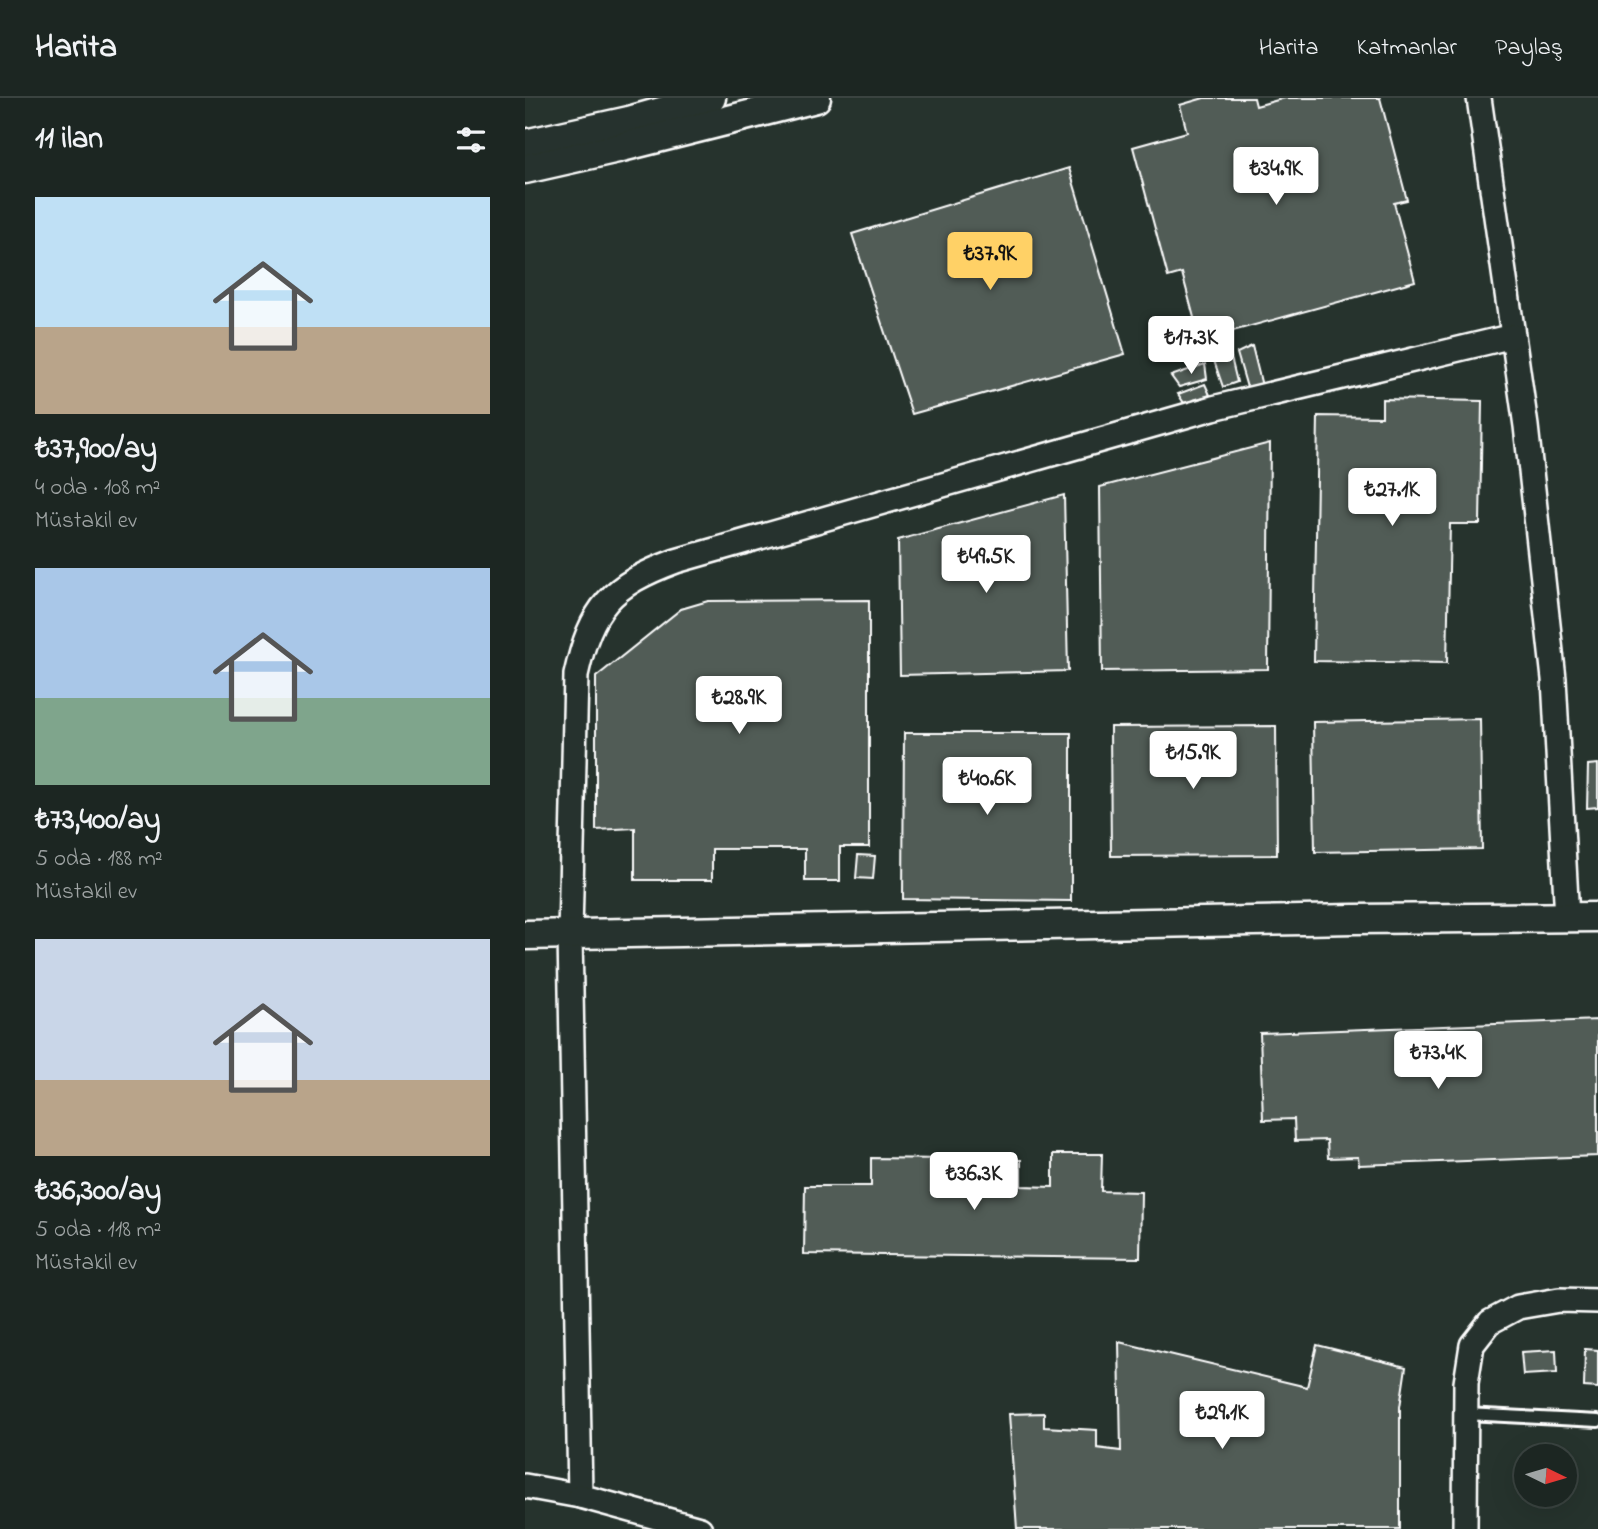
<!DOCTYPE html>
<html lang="tr">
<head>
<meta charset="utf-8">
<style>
	:root { --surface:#1c2622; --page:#252e2a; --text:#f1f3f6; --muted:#a0a5a5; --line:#3a4340; --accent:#ffd166 }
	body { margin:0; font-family:"Indie Flower",sans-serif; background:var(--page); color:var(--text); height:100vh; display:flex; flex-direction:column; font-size:26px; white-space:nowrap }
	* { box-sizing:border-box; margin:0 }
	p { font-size:23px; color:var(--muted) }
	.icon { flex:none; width:38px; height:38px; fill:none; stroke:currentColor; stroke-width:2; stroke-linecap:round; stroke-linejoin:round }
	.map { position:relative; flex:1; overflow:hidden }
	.panel { display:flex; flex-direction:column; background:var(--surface); width:525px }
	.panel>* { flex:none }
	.needle { width:46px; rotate:95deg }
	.buttons { position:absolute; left:989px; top:1346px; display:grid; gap:14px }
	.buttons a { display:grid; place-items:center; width:63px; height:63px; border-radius:50%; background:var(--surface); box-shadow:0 7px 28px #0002,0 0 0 2px var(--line); font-size:35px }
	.price { position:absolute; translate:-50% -60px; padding:0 16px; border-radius:7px; background:#fff; color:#222; font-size:23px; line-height:46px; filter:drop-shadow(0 2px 4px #0008) }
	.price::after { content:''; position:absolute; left:50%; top:42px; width:21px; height:16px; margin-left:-10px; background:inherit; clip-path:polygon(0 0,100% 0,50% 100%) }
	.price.selected { background:var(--accent); color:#111 }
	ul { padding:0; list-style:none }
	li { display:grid; align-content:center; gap:14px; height:371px; padding:0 35px }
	li span { display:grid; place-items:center; height:217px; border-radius:0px; color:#555 }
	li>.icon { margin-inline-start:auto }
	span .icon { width:126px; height:126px; fill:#fffc; stroke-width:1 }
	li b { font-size:30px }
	h2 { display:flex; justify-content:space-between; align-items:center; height:84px; padding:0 35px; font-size:30px }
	header { display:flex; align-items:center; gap:42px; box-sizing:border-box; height:98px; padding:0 35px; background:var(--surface); border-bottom:2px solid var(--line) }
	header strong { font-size:33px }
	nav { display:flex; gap:38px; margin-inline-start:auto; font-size:24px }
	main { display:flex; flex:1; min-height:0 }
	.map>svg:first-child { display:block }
	.building { fill:#515c57; stroke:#fff; stroke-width:2 }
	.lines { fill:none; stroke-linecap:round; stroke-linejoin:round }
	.service-casing { stroke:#fff; stroke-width:16 }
	.minor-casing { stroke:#fff; stroke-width:28 }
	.tertiary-casing { stroke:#fff; stroke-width:33 }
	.service { stroke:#26332d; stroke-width:10 }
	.minor { stroke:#26332d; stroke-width:23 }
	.tertiary { stroke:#26332d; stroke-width:28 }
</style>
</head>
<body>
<header>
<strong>Harita</strong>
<nav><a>Harita</a><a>Katmanlar</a><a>Paylaş</a></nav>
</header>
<main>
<section class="panel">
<h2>11 ilan<svg class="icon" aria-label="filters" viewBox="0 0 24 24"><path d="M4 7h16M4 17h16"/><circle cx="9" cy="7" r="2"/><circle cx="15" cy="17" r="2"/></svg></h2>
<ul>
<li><span style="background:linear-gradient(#bfe0f5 60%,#b9a48a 0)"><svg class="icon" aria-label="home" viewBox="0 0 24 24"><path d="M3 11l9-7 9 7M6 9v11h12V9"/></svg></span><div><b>₺37,900/ay</b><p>4 oda · 108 m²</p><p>Müstakil ev</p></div></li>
<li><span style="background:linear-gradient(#a9c7e8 60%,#7fa58c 0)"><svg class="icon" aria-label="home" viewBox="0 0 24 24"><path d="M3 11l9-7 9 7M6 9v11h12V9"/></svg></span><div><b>₺73,400/ay</b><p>5 oda · 188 m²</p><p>Müstakil ev</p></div></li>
<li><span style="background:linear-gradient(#c9d6e8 65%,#b9a48a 0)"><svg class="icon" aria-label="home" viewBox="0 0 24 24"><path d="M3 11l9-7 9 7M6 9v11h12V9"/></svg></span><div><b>₺36,300/ay</b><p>5 oda · 118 m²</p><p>Müstakil ev</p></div></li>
</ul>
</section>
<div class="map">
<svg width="1073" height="1431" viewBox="0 0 1073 1431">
	<rect width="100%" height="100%" fill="#26332d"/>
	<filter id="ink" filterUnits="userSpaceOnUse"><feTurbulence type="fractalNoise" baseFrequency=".0143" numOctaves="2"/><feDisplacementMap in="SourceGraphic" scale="14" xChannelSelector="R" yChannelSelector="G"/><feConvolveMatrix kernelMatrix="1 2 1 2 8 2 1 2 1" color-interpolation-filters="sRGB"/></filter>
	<g filter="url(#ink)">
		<!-- building -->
		<g class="building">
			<path d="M679,0H729L731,8L760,0H855L882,102L869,105L890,183L675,242L657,175L643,179L608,49L662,34L655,7Z"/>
			<path d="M544,70L600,256L387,316L327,136Z"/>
			<path d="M703,247L712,284L698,289L685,251Z"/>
			<path d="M727,248L738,292L723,293L712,255Z"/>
			<path d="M680,266L682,281L654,289L646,278Z"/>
			<path d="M680,286L685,297L659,305L653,296Z"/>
			<path d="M857,301L957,303L955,426H925L922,565L789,563L793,318L857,319Z"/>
			<path d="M745,345L743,571L577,573L575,389Z"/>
			<path d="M539,397L543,573L375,577L373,442Z"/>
			<path d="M344,502V749H315V783H280V751H187V782H110V730L71,732V579L156,511L183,503Z"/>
			<path d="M955,621L957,751L790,754L788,624Z"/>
			<path d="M751,628L752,757L586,758L585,629Z"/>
			<path d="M379,635H546V803L378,801Z"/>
			<path d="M1073,666V709L1062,710L1063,667Z"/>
			<path d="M333,757L350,758L348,781L331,780Z"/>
			<path d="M1073,922V1058L834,1067L833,1059L803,1060L802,1042L770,1043L769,1021L738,1022L735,935Z"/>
			<path d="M528,1056H577L576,1093L616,1094L615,1160L279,1156L280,1088H346V1060L496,1062V1088L528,1089Z"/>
			<path d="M594,1244L782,1289L792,1247L881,1269L875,1309V1431H492L484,1316L519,1315V1329L572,1332V1350L596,1353Z"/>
			<path d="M1060,1251L1073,1252V1290L1059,1289Z"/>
			<path d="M1031,1252L1032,1275L998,1277L996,1254Z"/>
		</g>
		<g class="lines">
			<!-- service casing -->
			<g class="service-casing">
				<path id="service" d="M941,1316L1073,1323"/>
			</g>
			<!-- minor casing -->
			<g class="minor-casing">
				<g id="minor">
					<path d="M954,0L1001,328L1029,581L1042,820"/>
					<path d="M0,1388L55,1398L45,836L51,577C66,509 86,487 151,463L688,310L988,238"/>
					<path d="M55,1398L175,1431"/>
					<path d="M940,1431L941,1285L947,1247L965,1224L993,1209L1034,1202L1073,1203"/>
				</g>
			</g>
			<!-- tertiary casing -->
			<g class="tertiary-casing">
				<g id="tertiary">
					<path d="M0,46L104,23L186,0"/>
					<path d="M0,71L93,50L291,0"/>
					<path d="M0,837L829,821L1073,819"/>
				</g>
			</g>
			<!-- service -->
			<use href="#service" class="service"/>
			<!-- minor -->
			<use href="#minor" class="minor"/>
			<!-- tertiary -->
			<use href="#tertiary" class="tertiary"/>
		</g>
	</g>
</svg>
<div class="buttons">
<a><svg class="needle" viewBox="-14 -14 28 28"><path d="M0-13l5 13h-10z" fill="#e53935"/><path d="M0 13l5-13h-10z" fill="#a0a5a5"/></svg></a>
</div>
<b class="price" style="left:751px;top:109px">₺34.9K</b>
<b class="price selected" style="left:465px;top:194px">₺37.9K</b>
<b class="price" style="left:666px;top:278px">₺17.3K</b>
<b class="price" style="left:867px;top:430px">₺27.1K</b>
<b class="price" style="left:461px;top:497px">₺49.5K</b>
<b class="price" style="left:214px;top:638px">₺28.9K</b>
<b class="price" style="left:668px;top:693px">₺15.9K</b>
<b class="price" style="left:462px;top:719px">₺40.6K</b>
<b class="price" style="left:913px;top:993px">₺73.4K</b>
<b class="price" style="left:449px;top:1114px">₺36.3K</b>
<b class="price" style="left:697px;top:1353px">₺29.1K</b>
</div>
</main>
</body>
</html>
